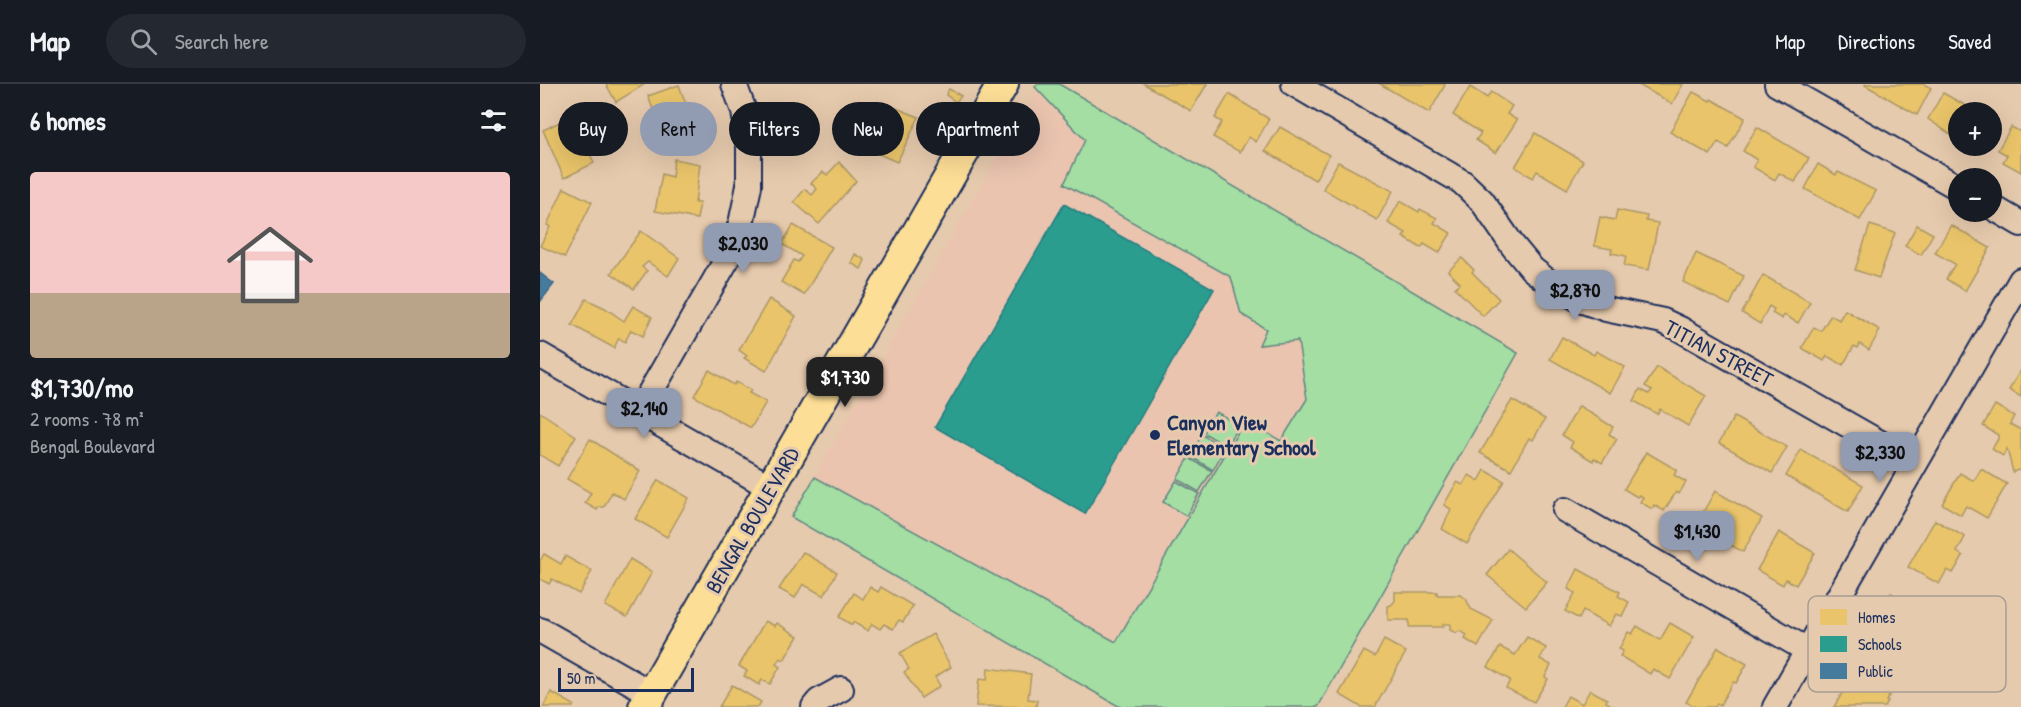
<!DOCTYPE html>
<html lang="en">
<head>
<meta charset="utf-8">
<style>
	:root { --surface:#171b24; --page:#242831; --text:#f1f3f6; --muted:#9ea1a6; --line:#363941; --accent:#919bb2 }
	body { margin:0; font-family:"Patrick Hand",sans-serif; background:var(--page); color:var(--text); height:100vh; display:flex; flex-direction:column; font-size:22px; white-space:nowrap }
	* { box-sizing:border-box; margin:0 }
	p { font-size:20px; color:var(--muted) }
	.icon { flex:none; width:33px; height:33px; fill:none; stroke:currentColor; stroke-width:2; stroke-linecap:round; stroke-linejoin:round }
	.map { position:relative; flex:1; overflow:hidden }
	.side { display:flex; flex-direction:column; background:var(--surface); width:540px }
	.side>* { flex:none }
	.top-card { position:absolute; left:18px; top:18px; width:570px; height:54px; display:flex; gap:12px }
	.fabs { position:absolute; left:1408px; top:18px; display:grid; gap:12px }
	.fabs a { display:grid; place-items:center; width:54px; height:54px; border-radius:50%; background:var(--surface); box-shadow:0 6px 24px #0002; font-size:30px }
	.scale { position:absolute; left:18px; bottom:15px; width:136px; box-sizing:border-box; padding-left:6px; border:3px solid #1b2f5e; border-top:0; font-size:16px; line-height:21px; white-space:nowrap; color:#1b2f5e; -webkit-text-stroke:4px #e6caad; paint-order:stroke }
	.price { position:absolute; translate:-50% -51px; padding:0 14px; border-radius:12px; background:var(--accent); color:#111; font-size:20px; line-height:39px; filter:drop-shadow(0 2px 3px #0008) }
	.price::after { content:''; position:absolute; left:50%; top:36px; width:18px; height:14px; margin-left:-9px; background:inherit; clip-path:polygon(0 0,100% 0,50% 100%) }
	.price.active { background:#222; color:#fff }
	ul { padding:0; list-style:none }
	li { display:grid; align-content:center; gap:12px; height:318px; padding:0 30px }
	li+li { border-top:2px solid var(--line) }
	li span { display:grid; place-items:center; height:186px; border-radius:6px; color:#555 }
	li>.icon { margin-inline-start:auto }
	span .icon { width:108px; height:108px; fill:#fffc; stroke-width:1 }
	li b { font-size:26px }
	h2 { display:flex; justify-content:space-between; align-items:center; height:72px; padding:0 30px; font-size:26px }
	.pill { padding:0 21px; border-radius:27px; background:var(--surface); box-shadow:0 6px 24px #0002; font-size:21px; line-height:54px }
	.pill.active { background:var(--accent); color:#111 }
	header { display:flex; align-items:center; gap:36px; box-sizing:border-box; height:84px; padding:0 30px; background:var(--surface); border-bottom:2px solid var(--line) }
	header strong { font-size:28px }
	nav { display:flex; gap:33px; margin-inline-start:auto; font-size:21px }
	.search { width:420px; height:54px; background:var(--page); display:flex; align-items:center; gap:15px; box-sizing:border-box; padding:0 21px; border-radius:33px; color:var(--muted); font-size:22px }
	main { display:flex; flex:1; min-height:0 }
	.map>svg:first-child { display:block }
	.built { fill:#eac4af }
	.green { fill:#a4dea3; stroke:#608680; stroke-width:1.5 }
	.homes { fill:#e9c46a; stroke:#ab9766; stroke-width:1.5 }
	.schools { fill:#2a9d8f; stroke:#267c80; stroke-width:1.5 }
	.public { fill:#457b9d; stroke:#38648a; stroke-width:1.5 }
	.lines { fill:none; stroke-linecap:round; stroke-linejoin:round }
	.minor-casing { stroke:#1b2f5e; stroke-width:28 }
	.major-casing { stroke:#1b2f5e; stroke-width:34 }
	.minor { stroke:#e6caad; stroke-width:24 }
	.major { stroke:#fdde96; stroke-width:30 }
	.poi-dot { fill:#1b2f5e; stroke:#e6caad; stroke-width:2 }
	.labels { text-anchor:middle; stroke-width:6; stroke-linejoin:round; paint-order:stroke }
	.street-label { font-size:22px; fill:#1b2f5e; stroke:#e6caad }
	.poi-label { font-size:22px; font-weight:bold; fill:#1b2f5e; stroke:#e6caad; text-anchor:start }
	.key { fill:#e6caad; stroke:#a99c95; stroke-width:1.5 }
	.key-label { font-size:16px; fill:#1b2f5e }
</style>
</head>
<body>
<header>
<strong>Map</strong>
<div class="search"><svg class="icon" aria-label="search" viewBox="0 0 24 24"><circle cx="10" cy="10" r="6"/><path d="M15 15l6 6"/></svg>Search here</div>
<nav><a>Map</a><a>Directions</a><a>Saved</a></nav>
</header>
<main>
<section class="side">
<h2>6 homes<svg class="icon" aria-label="filters" viewBox="0 0 24 24"><path d="M4 7h16M4 17h16"/><circle cx="9" cy="7" r="2"/><circle cx="15" cy="17" r="2"/></svg></h2>
<ul>
<li><span style="background:linear-gradient(#f6c9c9 65%,#b9a48a 0)"><svg class="icon" aria-label="home" viewBox="0 0 24 24"><path d="M3 11l9-7 9 7M6 9v11h12V9"/></svg></span><div><b>$1,730/mo</b><p>2 rooms · 78 m²</p><p>Bengal Boulevard</p></div></li>
</ul>
</section>
<div class="map">
<svg width="1481" height="623" viewBox="0 0 1481 623">
	<rect width="100%" height="100%" fill="#e6caad"/>
	<filter id="ink" filterUnits="userSpaceOnUse"><feTurbulence type="fractalNoise" baseFrequency=".0167" numOctaves="2"/><feDisplacementMap in="SourceGraphic" scale="12" xChannelSelector="R" yChannelSelector="G"/><feConvolveMatrix kernelMatrix="1 2 1 2 8 2 1 2 1" color-interpolation-filters="sRGB"/></filter>
	<g filter="url(#ink)">
		<!-- built -->
		<path class="built" d="M499,0H519L978,269L778,623H580L251,433Z"/>
		<!-- green -->
		<g class="green">
			<path d="M497,0H519L978,269L778,623H580L251,433L275,393L576,558L705,336L741,357L767,315L758,257L719,261L726,245L701,230L691,193L524,100L545,56L495,3Z"/>
			<path d="M676,328L699,341L686,362L664,349Z"/>
			<path d="M662,351L685,364L673,386L650,372Z"/>
			<path d="M649,374L672,387L659,408L637,395Z"/>
			<path d="M636,397L659,410L646,432L623,418Z"/>
		</g>
		<!-- homes -->
		<g class="homes">
			<path d="M66,0H105L76,18Z"/>
			<path d="M604,0H667L651,27Z"/>
			<path d="M840,0H903L905,1L889,29Z"/>
			<path d="M1097,0H1143L1132,20Z"/>
			<path d="M1326,0H1384L1391,4L1377,31L1325,1Z"/>
			<path d="M139,1L158,53L128,65L108,12Z"/>
			<path d="M930,3L947,14L951,8L972,22L967,30L977,36L956,69L936,56L941,49L913,31Z"/>
			<path d="M409,5L421,12L416,18L406,11Z"/>
			<path d="M1153,8L1170,17L1171,15L1205,34L1188,64L1178,58L1170,71L1130,48Z"/>
			<path d="M1403,9L1437,28H1419V56L1388,35Z"/>
			<path d="M689,10L729,35L716,58L709,53L700,68L673,53L682,38L675,34Z"/>
			<path d="M351,22L379,33L357,78L323,63L331,43L338,46Z"/>
			<path d="M30,33L33,38L39,35L48,53L43,55L54,79L24,94L3,46Z"/>
			<path d="M740,43L789,71L775,96L725,67Z"/>
			<path d="M1217,43L1269,74L1255,98L1239,89L1235,96L1213,83L1217,76L1203,67Z"/>
			<path d="M1471,43L1481,48V88L1463,78L1467,71L1458,66Z"/>
			<path d="M995,49L1043,77L1027,105L997,87L993,94L975,83Z"/>
			<path d="M134,75L160,80L155,119H160L157,135L115,127L122,90L132,93Z"/>
			<path d="M299,78L316,97L279,140L254,118L265,105L272,111L277,105L271,99L283,88L287,91Z"/>
			<path d="M798,78L853,107L837,136L783,105Z"/>
			<path d="M1278,80L1296,91L1298,88L1336,107L1320,136L1265,105Z"/>
			<path d="M24,104L52,118L25,173L0,162L10,143L7,141Z"/>
			<path d="M860,117L879,128L880,125L897,134L894,139L911,149L899,169L884,160L881,164L863,153L866,149L848,139Z"/>
			<path d="M1077,126L1107,132L1106,137L1118,139L1109,186L1084,182L1086,172L1071,169L1072,165L1054,162L1060,133L1075,136Z"/>
			<path d="M253,141L292,163L264,211L241,198L254,176L258,178L262,172L242,160Z"/>
			<path d="M1330,141L1355,149L1339,194L1315,186Z"/>
			<path d="M1377,141L1393,150L1381,171L1365,162Z"/>
			<path d="M1411,141L1450,164L1425,207L1406,195L1415,180L1395,169Z"/>
			<path d="M101,147L139,174L128,192L108,178L102,183L107,187L94,205L71,189Z"/>
			<path d="M1156,169L1204,192L1190,221L1143,198Z"/>
			<path d="M315,170L325,176L321,185L311,179Z"/>
			<path d="M922,174L934,186L932,188L959,215L943,232L915,204L920,199L908,187Z"/>
			<path d="M1223,191L1270,218L1258,239L1244,231L1242,235L1232,229L1234,225L1229,222L1220,240L1202,229Z"/>
			<path d="M46,215L65,224L84,237L93,222L112,233L103,252L91,246L85,258L79,254L74,264L32,241Z"/>
			<path d="M229,215L256,232L226,287L204,274L207,272L199,266Z"/>
			<path d="M1305,226L1340,246L1329,266L1320,260L1318,264L1314,262L1303,281L1287,272L1284,277L1262,264L1274,243L1281,247L1291,231L1299,236Z"/>
			<path d="M1022,253L1054,271L1056,267L1085,283L1070,309L1010,275Z"/>
			<path d="M1117,283L1166,312L1148,342L1120,325L1117,330L1094,317L1100,305L1109,310L1112,306L1105,302Z"/>
			<path d="M169,286L194,301L196,298L211,306L209,309L226,318L211,344L154,312Z"/>
			<path d="M1480,287H1481V313L1469,306Z"/>
			<path d="M972,316L1005,335L993,356L989,354L971,386L940,369Z"/>
			<path d="M1455,321L1474,332L1470,340L1481,346V385L1473,388L1467,365L1463,372L1452,365L1458,355V351L1443,342Z"/>
			<path d="M1039,322L1073,343L1069,350L1077,355L1062,379L1054,374L1053,377L1030,363L1033,358L1022,351Z"/>
			<path d="M0,328L36,352L18,382L0,371Z"/>
			<path d="M1194,333L1247,363L1232,389L1179,359Z"/>
			<path d="M50,355L100,387L84,415L72,408L64,423H59L57,426L45,419L51,409L27,395Z"/>
			<path d="M1261,366L1323,401L1308,428L1246,392Z"/>
			<path d="M1106,368L1137,386L1134,391L1146,398L1139,410L1136,408L1124,427L1114,421L1112,425L1100,418L1103,413L1099,411L1097,413L1084,405Z"/>
			<path d="M1441,385L1467,400L1447,434L1426,422L1421,431L1402,420L1420,389L1434,397Z"/>
			<path d="M945,386L964,397L927,460L902,445L911,425L904,421L917,398L923,401L929,391L939,397Z"/>
			<path d="M118,396L149,414L127,453L95,435Z"/>
			<path d="M1175,407L1222,434L1203,468L1189,460L1191,457L1179,451L1173,461L1152,448Z"/>
			<path d="M1395,436L1425,453L1417,468L1423,472L1413,489L1407,486L1399,500L1368,483Z"/>
			<path d="M1239,448L1275,469L1256,501L1246,495L1243,501L1217,486Z"/>
			<path d="M968,465L1007,498L986,523L947,491Z"/>
			<path d="M263,468L297,488L284,512L263,500L255,514L239,505Z"/>
			<path d="M4,470L21,480L25,472L52,487L39,510L12,495L9,500L0,495V477Z"/>
			<path d="M90,475L112,488L87,533L65,522Z"/>
			<path d="M1038,485L1080,508L1078,512L1089,518L1082,532L1076,530L1069,542L1043,527L1039,535L1025,527L1035,509L1028,505Z"/>
			<path d="M330,503L338,508L341,503L373,522L363,538L359,536L353,545L344,540L340,545L332,540L328,547L313,538L312,541L299,533L314,509L323,515Z"/>
			<path d="M855,508H897V511H920L926,515L931,525L953,536L938,563L925,555L927,551L920,547L916,549L910,546V540H903V543H869V536H848V522L851,521L855,517Z"/>
			<path d="M1351,509L1386,529L1362,571L1337,557L1344,544L1339,541L1344,532L1340,530Z"/>
			<path d="M225,537L235,542L237,539L258,552L244,576L240,574L236,580L240,583L230,600L222,596L219,601L204,592L207,587L199,582Z"/>
			<path d="M1130,539L1154,553L1130,595L1113,585L1110,590L1080,572L1083,567L1079,565L1088,548L1092,550L1097,542L1120,556Z"/>
			<path d="M393,550L411,583L395,593L400,602L381,614L364,588L369,585L360,569Z"/>
			<path d="M987,553L1006,564L1000,575L1011,581L1005,593L1008,595L994,618L966,604L970,596L948,583L960,563L975,571Z"/>
			<path d="M844,556L866,568L835,623H821L799,610L824,567L835,573Z"/>
			<path d="M1178,563L1207,580L1196,599L1193,598L1180,621L1177,619L1175,623H1156L1146,618Z"/>
			<path d="M1320,568L1338,579L1335,584L1345,590L1341,596L1354,604L1346,617L1348,618L1345,623H1294L1308,599L1302,595Z"/>
			<path d="M448,584L491,590L488,615L497,616L496,623L436,622L439,595L447,596Z"/>
			<path d="M192,601L221,618L218,623H179Z"/>
			<path d="M1050,606L1067,615L1066,618L1075,623H1022L1028,612L1042,620Z"/>
			<path d="M11,608L34,621L33,623H3Z"/>
		</g>
		<!-- schools -->
		<path class="schools" d="M524,120L674,205L545,430L395,343Z"/>
		<!-- public -->
		<path class="public" d="M0,189L14,200L0,218Z"/>
		<g class="lines">
			<!-- minor casing -->
			<g class="minor-casing">
				<g id="minor">
					<path d="M754,0L922,98L942,117L973,162L992,185L1015,203L1043,217L1066,225L1123,237L1140,245L1375,379"/>
					<path d="M1237,0L1419,104"/>
					<path d="M1452,123L1481,140"/>
					<path d="M0,271L230,403"/>
					<path d="M99,328L186,177L201,140L209,102V63L204,27L194,0"/>
					<path d="M1025,426L1267,566"/>
					<path d="M0,546L112,610"/>
					<path d="M274,623L279,617L301,605"/>
					<path d="M1235,623L1481,196"/>
				</g>
			</g>
			<!-- major casing -->
			<g class="major-casing">
				<path id="major" d="M104,623L463,0"/>
			</g>
			<!-- minor -->
			<use href="#minor" class="minor"/>
			<!-- major -->
			<use href="#major" class="major"/>
		</g>
	</g>
	<!-- markers -->
	<circle class="poi-dot" cx="615" cy="351" r="6"/>
	<g class="labels">
		<!-- street labels -->
		<g class="street-label">
			<text transform="translate(1179 269) rotate(28)" y="8">TITIAN STREET</text>
			<text transform="translate(212 436) rotate(-60)" y="8">BENGAL BOULEVARD</text>
		</g>
		<!-- poi labels -->
		<g class="poi-label">
			<text x="627" y="346">Canyon View<tspan x="627" dy="25">Elementary School</tspan></text>
		</g>
	</g>
	<!-- legend -->
	<rect x="1268" y="512" width="198" height="96" rx="9" class="key"/>
	<rect x="1280" y="525" width="27" height="16" fill="#e9c46a"/>
	<rect x="1280" y="552" width="27" height="16" fill="#2a9d8f"/>
	<rect x="1280" y="579" width="27" height="16" fill="#457b9d"/>
	<g class="key-label">
		<text x="1318" y="539">Homes</text>
		<text x="1318" y="566">Schools</text>
		<text x="1318" y="593">Public</text>
	</g>
</svg>
<div class="fabs">
<a>+</a>
<a>−</a>
</div>
<div class="scale">50 m</div>
<b class="price" style="left:203px;top:190px">$2,030</b>
<b class="price" style="left:1035px;top:237px">$2,870</b>
<b class="price active" style="left:305px;top:324px">$1,730</b>
<b class="price" style="left:104px;top:355px">$2,140</b>
<b class="price" style="left:1340px;top:399px">$2,330</b>
<b class="price" style="left:1157px;top:478px">$1,430</b>
<div class="top-card">
<a class="pill">Buy</a>
<a class="pill active">Rent</a>
<a class="pill">Filters</a>
<a class="pill">New</a>
<a class="pill">Apartment</a>
</div>
</div>
</main>
</body>
</html>
